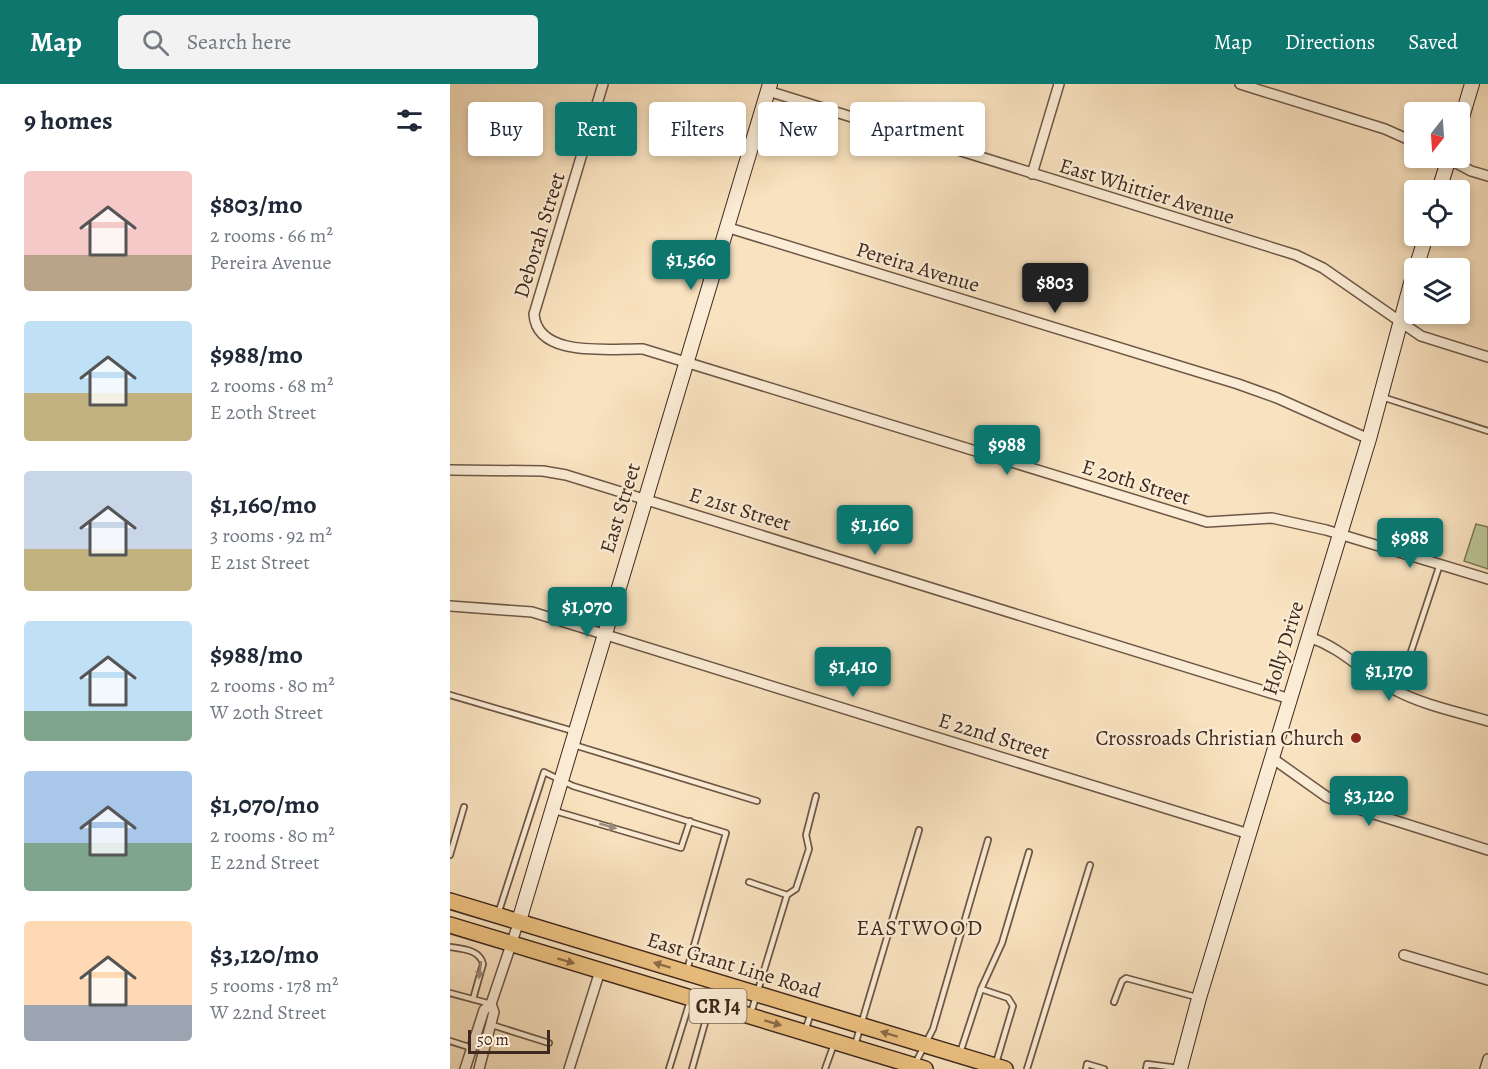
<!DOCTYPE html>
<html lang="en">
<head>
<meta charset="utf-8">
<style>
	:root { --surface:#fff; --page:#f2f2f3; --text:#1f2937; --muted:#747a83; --accent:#0f766e }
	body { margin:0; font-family:Alegreya,serif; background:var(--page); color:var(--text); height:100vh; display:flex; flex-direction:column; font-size:22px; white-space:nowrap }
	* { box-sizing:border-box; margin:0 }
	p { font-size:20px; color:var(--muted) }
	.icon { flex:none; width:33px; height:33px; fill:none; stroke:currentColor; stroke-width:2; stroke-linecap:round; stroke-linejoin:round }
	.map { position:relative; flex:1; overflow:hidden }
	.drawer { display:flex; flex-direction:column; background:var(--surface); width:450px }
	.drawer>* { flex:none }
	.top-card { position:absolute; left:18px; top:18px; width:570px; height:54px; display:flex; gap:12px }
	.needle { width:39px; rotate:197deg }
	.tools { position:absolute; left:954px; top:18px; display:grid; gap:12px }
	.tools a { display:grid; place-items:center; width:66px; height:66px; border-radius:6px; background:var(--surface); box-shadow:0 3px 9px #0003; font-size:30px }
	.scale { position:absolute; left:18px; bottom:15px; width:82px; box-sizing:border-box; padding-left:6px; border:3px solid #3f291e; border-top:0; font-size:16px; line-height:21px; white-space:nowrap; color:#3f291e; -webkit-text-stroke:4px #fbecd5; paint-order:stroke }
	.price { position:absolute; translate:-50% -51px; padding:0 14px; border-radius:6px; background:var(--accent); color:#fff; font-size:20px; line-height:39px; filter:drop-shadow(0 2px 3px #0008) }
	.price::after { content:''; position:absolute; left:50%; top:36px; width:18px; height:14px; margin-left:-9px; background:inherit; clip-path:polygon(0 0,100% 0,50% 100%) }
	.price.active { background:#222; color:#fff }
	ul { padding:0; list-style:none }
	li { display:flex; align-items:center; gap:18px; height:150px; padding:0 24px }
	li span { display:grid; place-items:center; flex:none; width:168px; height:120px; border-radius:6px; color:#555 }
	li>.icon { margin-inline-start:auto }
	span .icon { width:72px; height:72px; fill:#fffc; stroke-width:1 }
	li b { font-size:26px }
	h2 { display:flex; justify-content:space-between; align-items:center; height:72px; padding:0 24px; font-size:26px }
	.pill { padding:0 21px; border-radius:6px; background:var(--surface); box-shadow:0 3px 9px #0003; font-size:21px; line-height:54px }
	.pill.active { background:var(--accent); color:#fff }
	header { display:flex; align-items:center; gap:36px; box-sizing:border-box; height:84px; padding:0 30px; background:var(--accent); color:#fff }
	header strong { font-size:28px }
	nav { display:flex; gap:33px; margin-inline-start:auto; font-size:21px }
	.search { width:420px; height:54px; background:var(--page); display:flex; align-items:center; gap:15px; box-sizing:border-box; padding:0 21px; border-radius:6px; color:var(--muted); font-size:22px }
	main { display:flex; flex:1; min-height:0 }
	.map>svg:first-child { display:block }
	.green { fill:#bac495; stroke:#7c765a; stroke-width:1.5 }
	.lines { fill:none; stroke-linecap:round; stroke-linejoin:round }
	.lane-casing { stroke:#6e5746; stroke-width:8 }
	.street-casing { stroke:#6e5746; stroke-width:12 }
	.secondary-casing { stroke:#3f291e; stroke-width:16 }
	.primary-casing { stroke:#3f291e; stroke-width:18 }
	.lane { stroke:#fbecd5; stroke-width:4.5 }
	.street { stroke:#fbecd5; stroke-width:9 }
	.secondary { stroke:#fbecd5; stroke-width:14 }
	.primary { stroke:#ecc180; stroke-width:15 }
	.oneway { fill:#9d8a7a }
	.oneway2 { fill:#8d6d4a }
	.poi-dot { fill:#8f2418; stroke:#fbecd5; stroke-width:2 }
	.labels { text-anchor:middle; stroke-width:4.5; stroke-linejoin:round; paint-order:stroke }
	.shield { fill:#fbecd5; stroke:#776455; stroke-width:1.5 }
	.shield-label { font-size:20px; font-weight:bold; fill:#3f291e }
	.street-label { font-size:21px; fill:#3f291e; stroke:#fbecd5 }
	.poi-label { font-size:21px; fill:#3f291e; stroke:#fbecd5; text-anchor:end }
	.neighbourhood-label { font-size:22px; letter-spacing:1.5px; fill:#3f291e; stroke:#fbecd5 }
</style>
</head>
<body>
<header>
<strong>Map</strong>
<div class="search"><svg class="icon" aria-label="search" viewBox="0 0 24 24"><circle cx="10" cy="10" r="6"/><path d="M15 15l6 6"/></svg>Search here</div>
<nav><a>Map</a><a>Directions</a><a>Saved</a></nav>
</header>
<main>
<section class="drawer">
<h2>9 homes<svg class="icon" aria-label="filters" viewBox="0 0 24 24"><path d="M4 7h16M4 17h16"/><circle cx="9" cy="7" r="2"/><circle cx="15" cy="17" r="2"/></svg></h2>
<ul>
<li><span style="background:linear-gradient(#f6c9c9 70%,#b9a48a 0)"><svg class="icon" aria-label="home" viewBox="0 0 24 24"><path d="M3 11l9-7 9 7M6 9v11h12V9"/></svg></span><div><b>$803/mo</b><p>2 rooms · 66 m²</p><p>Pereira Avenue</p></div></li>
<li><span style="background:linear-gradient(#bfe0f5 60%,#c2b280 0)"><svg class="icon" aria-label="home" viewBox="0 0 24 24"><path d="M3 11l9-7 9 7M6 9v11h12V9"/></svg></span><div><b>$988/mo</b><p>2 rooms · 68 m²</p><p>E 20th Street</p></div></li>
<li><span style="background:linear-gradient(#c9d6e8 65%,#c2b280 0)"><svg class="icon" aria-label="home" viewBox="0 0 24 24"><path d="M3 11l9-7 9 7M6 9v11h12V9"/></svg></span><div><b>$1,160/mo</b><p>3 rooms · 92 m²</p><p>E 21st Street</p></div></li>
<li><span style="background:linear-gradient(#bfe0f5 75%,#7fa58c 0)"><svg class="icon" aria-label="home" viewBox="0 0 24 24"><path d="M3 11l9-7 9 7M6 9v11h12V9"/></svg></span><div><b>$988/mo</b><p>2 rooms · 80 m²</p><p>W 20th Street</p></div></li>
<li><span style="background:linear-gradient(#a9c7e8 60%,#7fa58c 0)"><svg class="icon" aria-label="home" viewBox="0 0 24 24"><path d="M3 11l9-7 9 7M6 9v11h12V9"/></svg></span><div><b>$1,070/mo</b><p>2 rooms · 80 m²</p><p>E 22nd Street</p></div></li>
<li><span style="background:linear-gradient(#ffd9b3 70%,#9aa5b1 0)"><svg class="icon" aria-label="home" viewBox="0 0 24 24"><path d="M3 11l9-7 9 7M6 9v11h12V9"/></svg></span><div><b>$3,120/mo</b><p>5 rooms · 178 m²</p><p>W 22nd Street</p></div></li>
</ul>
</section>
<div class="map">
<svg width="1038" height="985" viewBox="0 0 1038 985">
	<rect width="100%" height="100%" fill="#f9e2bf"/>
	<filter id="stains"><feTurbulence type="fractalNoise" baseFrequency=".00333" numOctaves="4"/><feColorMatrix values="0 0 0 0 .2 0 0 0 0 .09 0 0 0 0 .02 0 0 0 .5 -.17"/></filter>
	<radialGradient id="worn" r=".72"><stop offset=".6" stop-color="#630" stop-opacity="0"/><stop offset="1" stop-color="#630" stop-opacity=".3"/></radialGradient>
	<!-- green -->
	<path class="green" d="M1026,440L1038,443V485L1014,477Z"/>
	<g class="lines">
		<!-- lane casing -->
		<g class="lane-casing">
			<g id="lane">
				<path d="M932,313L1038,347"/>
				<path d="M948,607L990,480"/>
				<path d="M0,611L123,647"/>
				<path d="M124,661L307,717"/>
				<path d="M105,727L231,764L240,737"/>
				<path d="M0,771L14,723"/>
				<path d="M299,798L337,811"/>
				<path d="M48,830L94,688L123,702L276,749L237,886"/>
				<path d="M0,863C13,865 30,866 33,880L23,915"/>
				<path d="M531,905L558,914L563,922L546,979"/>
				<path d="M0,909L41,920"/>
				<path d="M664,918L672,897L676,894L746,913"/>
				<path d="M301,929L337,811L346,805L359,765L356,751L366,712"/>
				<path d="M42,941L99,959"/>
				<path d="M355,947L361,929"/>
				<path d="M0,957L22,964"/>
				<path d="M405,961L469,746"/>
				<path d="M510,969L531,905L552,859L579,768"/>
				<path d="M465,980L483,945L538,756"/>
				<path d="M219,985L240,917"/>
				<path d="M242,985L260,921"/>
				<path d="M375,985L384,960"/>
				<path d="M577,985L640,781"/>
				<path d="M636,985L637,980L654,985"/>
				<path d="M696,985L697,980L728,984"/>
			</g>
		</g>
		<!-- street casing -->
		<g class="street-casing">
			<g id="street">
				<path d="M153,0L84,230C87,275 161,264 193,265L757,438L822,434L876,446L1038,495"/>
				<path d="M790,0L935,45L964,58"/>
				<path d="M318,7L846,171L873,184L971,252L1038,273"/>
				<path d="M997,74L1021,87L1038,92"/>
				<path d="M582,90L609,0"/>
				<path d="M276,143L788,300L827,314L919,355"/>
				<path d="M0,386L93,387L116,391L840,615"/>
				<path d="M0,522L82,528L799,750"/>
				<path d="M859,553C894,565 913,589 945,606C973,621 1008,628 1038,637"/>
				<path d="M822,674L877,713L899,722L1038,766"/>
				<path d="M954,871L1038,896"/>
				<path d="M15,985L34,926L41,920L69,837"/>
				<path d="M29,985L44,928L41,920"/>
				<path d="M119,985L150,887"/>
				<path d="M1035,985L1038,975"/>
			</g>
		</g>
		<!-- secondary casing -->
		<g class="secondary-casing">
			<g id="secondary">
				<path d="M1010,40L1022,0"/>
				<path d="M989,106L999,74"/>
				<path d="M966,184L976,152"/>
				<path d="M69,837L320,0"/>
				<path d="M730,985L749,914L919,355L964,188"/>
			</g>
		</g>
		<!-- primary casing -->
		<g class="primary-casing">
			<g id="primary">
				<path d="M0,817L555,985"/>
				<path d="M0,841L475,985"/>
			</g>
		</g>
		<!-- lane -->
		<use href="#lane" class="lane"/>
		<!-- street -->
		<use href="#street" class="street"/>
		<!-- secondary -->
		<use href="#secondary" class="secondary"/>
		<!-- primary -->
		<use href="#primary" class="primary"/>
	</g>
	<!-- one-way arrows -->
	<defs><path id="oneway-solid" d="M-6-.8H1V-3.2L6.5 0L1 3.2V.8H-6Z" transform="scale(1.5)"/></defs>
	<g class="oneway">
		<use href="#oneway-solid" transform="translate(158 742) rotate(16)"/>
		<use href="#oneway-solid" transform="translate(30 886) rotate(98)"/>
	</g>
	<g class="oneway2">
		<use href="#oneway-solid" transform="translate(116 877) rotate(17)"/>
		<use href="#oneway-solid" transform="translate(212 881) rotate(-163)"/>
		<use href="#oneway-solid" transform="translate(323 939) rotate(17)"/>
		<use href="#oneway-solid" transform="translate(439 950) rotate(-163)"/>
	</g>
	<!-- markers -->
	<circle class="poi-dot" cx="906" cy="654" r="6"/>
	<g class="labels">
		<!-- shield labels -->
		<rect class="shield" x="239.5" y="905" width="57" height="34" rx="4.5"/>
		<g class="shield-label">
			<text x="268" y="929">CR J4</text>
		</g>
		<!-- street labels -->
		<g class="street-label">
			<text transform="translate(697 107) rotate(17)" y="7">East Whittier Avenue</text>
			<text transform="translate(89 151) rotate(-73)" y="7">Deborah Street</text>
			<text transform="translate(468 183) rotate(17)" y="7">Pereira Avenue</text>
			<text transform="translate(686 398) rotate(17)" y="7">E 20th Street</text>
			<text transform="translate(170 424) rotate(-73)" y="7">East Street</text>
			<text transform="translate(290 425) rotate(17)" y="7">E 21st Street</text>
			<text transform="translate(833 564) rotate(-73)" y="7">Holly Drive</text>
			<text transform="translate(544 652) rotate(17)" y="7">E 22nd Street</text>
			<text transform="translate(284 881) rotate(17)" y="7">East Grant Line Road</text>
		</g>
		<!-- poi labels -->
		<g class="poi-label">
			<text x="894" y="661">Crossroads Christian Church</text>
		</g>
		<!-- neighbourhood labels -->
		<g class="neighbourhood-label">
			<text x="470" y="851">EASTWOOD</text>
		</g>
	</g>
	<rect width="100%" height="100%" filter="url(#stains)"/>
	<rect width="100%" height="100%" fill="url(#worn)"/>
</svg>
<div class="tools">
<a><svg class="needle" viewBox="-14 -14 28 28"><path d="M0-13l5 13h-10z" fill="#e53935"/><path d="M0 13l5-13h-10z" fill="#747a83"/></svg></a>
<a><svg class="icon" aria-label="locate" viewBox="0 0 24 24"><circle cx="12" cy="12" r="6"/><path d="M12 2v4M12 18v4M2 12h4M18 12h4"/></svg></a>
<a><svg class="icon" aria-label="layers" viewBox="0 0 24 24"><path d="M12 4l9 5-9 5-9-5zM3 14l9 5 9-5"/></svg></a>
</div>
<div class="scale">50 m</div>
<b class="price" style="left:241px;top:207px">$1,560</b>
<b class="price active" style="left:605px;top:230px">$803</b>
<b class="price" style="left:557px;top:392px">$988</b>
<b class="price" style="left:425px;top:472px">$1,160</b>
<b class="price" style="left:960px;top:485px">$988</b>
<b class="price" style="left:137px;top:554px">$1,070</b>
<b class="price" style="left:403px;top:614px">$1,410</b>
<b class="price" style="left:939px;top:618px">$1,170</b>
<b class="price" style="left:919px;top:743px">$3,120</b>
<div class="top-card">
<a class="pill">Buy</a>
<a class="pill active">Rent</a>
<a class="pill">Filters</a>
<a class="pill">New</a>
<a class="pill">Apartment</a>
</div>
</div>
</main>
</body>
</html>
